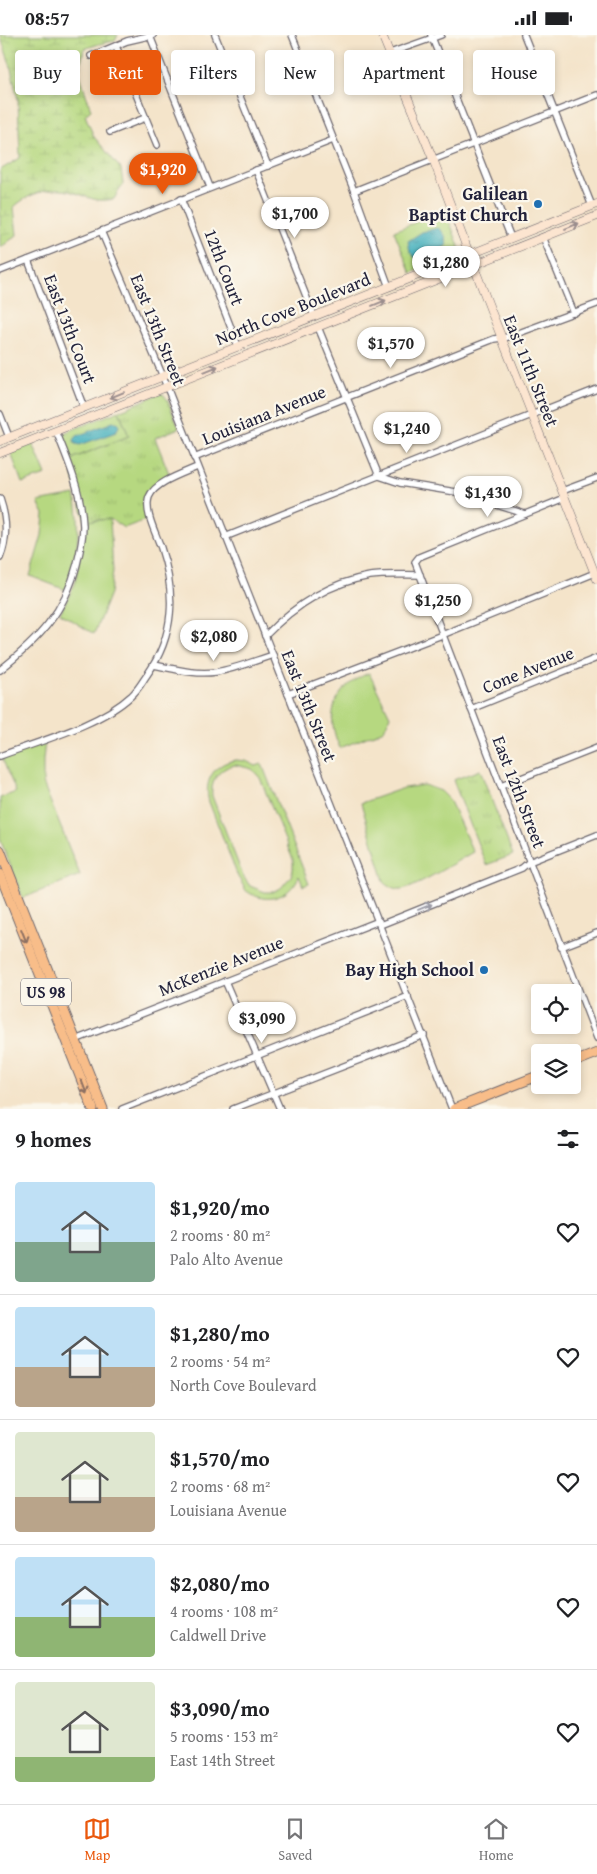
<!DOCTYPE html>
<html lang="en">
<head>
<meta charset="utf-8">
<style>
	:root { --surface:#fff; --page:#f2f2f2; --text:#202124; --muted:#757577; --line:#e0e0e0; --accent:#ea580c }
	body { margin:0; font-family:"Gentium Book Plus",serif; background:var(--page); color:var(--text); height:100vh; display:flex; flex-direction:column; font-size:19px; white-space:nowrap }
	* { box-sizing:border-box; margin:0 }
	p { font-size:16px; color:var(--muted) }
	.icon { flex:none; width:28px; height:28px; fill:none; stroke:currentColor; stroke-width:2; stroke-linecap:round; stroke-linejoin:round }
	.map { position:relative; height:1074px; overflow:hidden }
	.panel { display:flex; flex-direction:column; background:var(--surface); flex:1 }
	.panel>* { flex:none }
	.banner { position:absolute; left:15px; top:15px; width:568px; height:45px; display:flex; gap:10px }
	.controls { position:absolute; left:531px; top:949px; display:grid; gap:10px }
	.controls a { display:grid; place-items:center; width:50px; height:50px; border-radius:5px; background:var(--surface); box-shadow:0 2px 8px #0003; font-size:25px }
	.price { position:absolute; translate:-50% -42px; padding:0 11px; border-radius:18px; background:#fff; color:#222; font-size:16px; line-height:32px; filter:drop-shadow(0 1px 2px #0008) }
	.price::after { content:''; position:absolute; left:50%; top:30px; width:15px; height:11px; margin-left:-8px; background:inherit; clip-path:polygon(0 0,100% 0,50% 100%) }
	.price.current { background:var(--accent); color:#fff }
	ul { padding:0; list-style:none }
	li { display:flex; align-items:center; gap:15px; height:125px; padding:0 15px }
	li+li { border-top:1px solid var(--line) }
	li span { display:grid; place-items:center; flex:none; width:140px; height:100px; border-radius:5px; color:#555 }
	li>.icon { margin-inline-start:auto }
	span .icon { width:60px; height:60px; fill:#fffc; stroke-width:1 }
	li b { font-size:21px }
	h2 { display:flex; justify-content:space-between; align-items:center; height:60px; padding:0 15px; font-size:21px }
	.tag { padding:0 18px; border-radius:5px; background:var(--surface); box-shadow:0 2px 8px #0003; font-size:18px; line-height:45px }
	.tag.current { background:var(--accent); color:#fff }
	.status { display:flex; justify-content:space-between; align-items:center; height:35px; padding:0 25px; background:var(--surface); direction:ltr }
	.status svg { height:14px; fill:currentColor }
	.tab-bar { display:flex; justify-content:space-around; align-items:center; height:70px; border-top:1px solid var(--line); background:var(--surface); font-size:14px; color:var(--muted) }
	.tab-bar a { display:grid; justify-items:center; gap:2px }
	.tab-bar .current { color:var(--accent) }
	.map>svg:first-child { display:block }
	.grass { fill:#b6d880; stroke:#6c7d5e; fill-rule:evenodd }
	.wetland { fill:url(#wetland-marsh); stroke:#6c7d5e }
	.park { fill:url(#park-tufts); stroke:#6c7d5e }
	.water { fill:url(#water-ripples); stroke:#30687b }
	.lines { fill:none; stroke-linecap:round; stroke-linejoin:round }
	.minor-casing { stroke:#6c666d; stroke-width:8 }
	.secondary-casing { stroke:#6c666d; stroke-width:9 }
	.primary-casing { stroke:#6c666d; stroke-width:11 }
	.minor { stroke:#fff; stroke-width:5.5 }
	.secondary { stroke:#fce5d0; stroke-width:8 }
	.primary { stroke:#f8bd89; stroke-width:9 }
	.oneway { stroke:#9a8d8d }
	.oneway2 { stroke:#9c9ca7 }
	.oneway3 { stroke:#8d7062 }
	.poi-dot { fill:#1f6fb2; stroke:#fbf7ec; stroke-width:2 }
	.labels { text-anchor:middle; stroke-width:4.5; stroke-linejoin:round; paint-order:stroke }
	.shield { fill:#fbf7ec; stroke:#636270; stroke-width:1 }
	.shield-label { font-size:16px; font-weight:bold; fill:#22223b }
	.poi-label { font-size:18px; font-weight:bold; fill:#22223b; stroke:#fbf7ec; text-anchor:end }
	.street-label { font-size:18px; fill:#22223b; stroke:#fbf7ec }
</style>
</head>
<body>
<div class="status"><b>08:57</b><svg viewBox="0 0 49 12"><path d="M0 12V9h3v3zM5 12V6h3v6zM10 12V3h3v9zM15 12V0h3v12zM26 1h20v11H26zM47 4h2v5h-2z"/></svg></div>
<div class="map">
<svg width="597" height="1074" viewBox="0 0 597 1074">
	<defs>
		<pattern id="wetland-marsh" width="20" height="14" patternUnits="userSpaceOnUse" patternTransform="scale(1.25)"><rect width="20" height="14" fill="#b6d880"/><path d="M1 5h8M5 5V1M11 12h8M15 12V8" fill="none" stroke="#9cb970"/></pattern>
		<pattern id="park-tufts" width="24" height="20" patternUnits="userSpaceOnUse" patternTransform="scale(1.25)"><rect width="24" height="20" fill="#b6d880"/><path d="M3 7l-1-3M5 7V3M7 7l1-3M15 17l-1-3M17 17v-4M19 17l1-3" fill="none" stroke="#9cb970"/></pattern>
		<pattern id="water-ripples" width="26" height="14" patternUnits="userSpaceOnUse" patternTransform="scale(1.25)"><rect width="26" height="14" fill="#3eadbb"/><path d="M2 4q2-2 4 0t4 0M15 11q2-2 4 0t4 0" fill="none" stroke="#348c99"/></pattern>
	</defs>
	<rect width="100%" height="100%" fill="#fbf7ec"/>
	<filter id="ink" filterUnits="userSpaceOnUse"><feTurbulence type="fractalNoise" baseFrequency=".02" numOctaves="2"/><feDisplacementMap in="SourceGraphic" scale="10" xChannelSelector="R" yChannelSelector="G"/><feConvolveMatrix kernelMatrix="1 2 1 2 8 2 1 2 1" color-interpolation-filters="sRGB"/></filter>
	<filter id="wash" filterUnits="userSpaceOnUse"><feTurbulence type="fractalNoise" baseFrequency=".0096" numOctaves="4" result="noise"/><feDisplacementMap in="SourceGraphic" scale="20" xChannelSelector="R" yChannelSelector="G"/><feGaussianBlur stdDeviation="1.12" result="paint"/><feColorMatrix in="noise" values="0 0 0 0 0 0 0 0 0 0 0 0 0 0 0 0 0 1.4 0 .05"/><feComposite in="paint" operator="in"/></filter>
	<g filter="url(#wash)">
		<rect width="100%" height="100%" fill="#f4e4ca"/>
		<!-- grass -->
		<g class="grass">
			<path d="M445,175L459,211L458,218L411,238L394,196Z"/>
			<path d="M119,376L129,401L69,425L63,404L64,398Z"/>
			<path d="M33,409L46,440L22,448L11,418Z"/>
			<path d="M75,460C82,493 77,523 66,555L30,541L42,500L44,479L38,467Z"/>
			<path d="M110,484L113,536L110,558L94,599L60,578L75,549L85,486Z"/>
			<path d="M369,638L390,681L384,695L340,713C324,679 334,652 369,638Z"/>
			<path d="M45,707L43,725V748L80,840L23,863L0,804V763L16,757L2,723Z"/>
			<path d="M236,725L246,726L256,731L262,729L309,849L303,851L299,841C289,865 262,871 243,853L244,852L238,842L209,767C203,746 214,728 236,725ZM236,730L252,734L260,743L293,825V834L291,841L281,853L273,857H265L250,851L243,841L212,761C210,745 220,732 236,730Z"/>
			<path d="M424,750L441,756L449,764L473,817C457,826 418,851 402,854C396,855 388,850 384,846L361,768L404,753Z"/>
		</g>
		<!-- wetland -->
		<path class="wetland" d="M0,0H118L115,6L99,9L84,14L79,37L91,75L85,80L94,102L121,134L123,149L114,164C95,168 91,162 72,157C52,151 29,158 14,172L17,200L0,213V135L20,123L18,65L10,29Z"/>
		<!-- park -->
		<g class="park">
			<path d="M159,359H163L167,364L179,393L155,403L170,441C151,451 141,463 148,484L124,493L110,484L85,486L69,425L129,401L119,376Z"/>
			<path d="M480,735L513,820L486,830L453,745Z"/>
		</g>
		<!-- water -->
		<g class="water">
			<path d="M438,193C444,196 448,205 446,211L421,224L415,223L410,217L408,206L422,197Z"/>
			<path d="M113,387H117L119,391L116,397L80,410L75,409L74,405L77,401Z"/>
		</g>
	</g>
	<g filter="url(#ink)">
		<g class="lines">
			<!-- minor casing -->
			<g class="minor-casing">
				<g id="minor">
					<path d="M215,0L268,131"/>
					<path d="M292,0L354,156L389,252"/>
					<path d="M431,0L511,203"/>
					<path d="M524,0L592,171"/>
					<path d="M150,1L210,152"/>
					<path d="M116,11L157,110"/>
					<path d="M390,18L441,0"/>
					<path d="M91,21L127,6L153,0"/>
					<path d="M110,97L145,83"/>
					<path d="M256,135L314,281"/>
					<path d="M354,156L597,60"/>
					<path d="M181,164L238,311"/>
					<path d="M101,196L161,337L452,1074"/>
					<path d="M543,202L574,278"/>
					<path d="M28,225L84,373"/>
					<path d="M0,236L333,105"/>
					<path d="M318,292L379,441L400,448L456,457L525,479"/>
					<path d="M0,379L9,402"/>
					<path d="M194,423L494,304L508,302L597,269"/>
					<path d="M562,456L597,443"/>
					<path d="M565,463L419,522L415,527L597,1003"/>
					<path d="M0,464C7,484 8,503 0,523"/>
					<path d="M225,502L597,354"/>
					<path d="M265,601C293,572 329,548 370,541C386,539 403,540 420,540"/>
					<path d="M154,630C175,634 195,640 216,637C235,634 254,626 273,620"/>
					<path d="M0,635C38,605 65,577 77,529C80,517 83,504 83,491C82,459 68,425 56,396"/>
					<path d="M288,659L442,600L595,538"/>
					<path d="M471,674L597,623"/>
					<path d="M0,721C40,706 100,690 131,661C138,655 142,647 147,640C175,600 176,558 161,513C156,498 144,477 149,462C155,447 184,438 197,432"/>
					<path d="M501,751L597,713"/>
					<path d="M380,890L522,833L529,827L597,800"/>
					<path d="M561,912L597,898"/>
					<path d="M225,946L280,1074"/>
					<path d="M75,1005L379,886"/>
					<path d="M122,1074L408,961"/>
					<path d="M233,1074L424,1000"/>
				</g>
			</g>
			<!-- secondary casing -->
			<g class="secondary-casing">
				<g id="secondary">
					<path d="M382,0L433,124L491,276L597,544"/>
					<path d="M0,406L597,169"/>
					<path d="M0,418L597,181"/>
				</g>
			</g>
			<!-- primary casing -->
			<g class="primary-casing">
				<g id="primary">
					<path d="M0,815L103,1074"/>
					<path d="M0,839L93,1074"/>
					<path d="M572,1028L597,1018"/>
					<path d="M454,1074L540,1040"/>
				</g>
			</g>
			<!-- minor -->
			<use href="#minor" class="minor"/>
			<!-- secondary -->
			<use href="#secondary" class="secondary"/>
			<!-- primary -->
			<use href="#primary" class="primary"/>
		</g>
		<!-- one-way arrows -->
		<defs><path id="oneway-shaft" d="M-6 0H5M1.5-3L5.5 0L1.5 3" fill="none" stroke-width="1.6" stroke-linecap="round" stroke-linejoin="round" transform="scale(1.25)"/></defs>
		<g class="oneway">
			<use href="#oneway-shaft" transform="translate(572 191) rotate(-22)"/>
			<use href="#oneway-shaft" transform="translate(379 268) rotate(-22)"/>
			<use href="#oneway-shaft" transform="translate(211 334) rotate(-22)"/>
			<use href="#oneway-shaft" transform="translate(117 360) rotate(158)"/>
		</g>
		<use class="oneway2" href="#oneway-shaft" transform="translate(425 872) rotate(-22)"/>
		<g class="oneway3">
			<use href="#oneway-shaft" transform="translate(24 901) rotate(68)"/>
			<use href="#oneway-shaft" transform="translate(84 1052) rotate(69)"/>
		</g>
	</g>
	<!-- markers -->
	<g class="poi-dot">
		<circle cx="538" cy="169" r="5"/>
		<circle cx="484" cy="935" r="5"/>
	</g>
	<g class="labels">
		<!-- shield labels -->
		<rect class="shield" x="21" y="943.5" width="50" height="27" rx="4"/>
		<g class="shield-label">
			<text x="46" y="963">US 98</text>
		</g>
		<!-- poi labels -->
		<g class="poi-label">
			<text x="528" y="165">Galilean<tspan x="528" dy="21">Baptist Church</tspan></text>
			<text x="474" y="941">Bay High School</text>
		</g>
		<!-- street labels -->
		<g class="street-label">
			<text transform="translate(224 232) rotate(69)" y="6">12th Court</text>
			<text transform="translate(293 274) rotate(-22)" y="6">North Cove Boulevard</text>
			<text transform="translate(70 294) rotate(69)" y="6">East 13th Court</text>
			<text transform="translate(158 295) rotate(68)" y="6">East 13th Street</text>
			<text transform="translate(531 336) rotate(68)" y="6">East 11th Street</text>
			<text transform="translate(264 380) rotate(-22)" y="6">Louisiana Avenue</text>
			<text transform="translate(528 635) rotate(-22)" y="6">Cone Avenue</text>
			<text transform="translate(309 671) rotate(68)" y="6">East 13th Street</text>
			<text transform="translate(519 757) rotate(69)" y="6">East 12th Street</text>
			<text transform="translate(221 931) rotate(-22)" y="6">McKenzie Avenue</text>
		</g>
	</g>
</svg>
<div class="controls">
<a><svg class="icon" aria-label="locate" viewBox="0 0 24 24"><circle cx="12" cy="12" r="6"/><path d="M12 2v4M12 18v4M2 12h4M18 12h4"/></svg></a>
<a><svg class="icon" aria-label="layers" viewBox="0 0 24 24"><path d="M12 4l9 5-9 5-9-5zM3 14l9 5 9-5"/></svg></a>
</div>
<b class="price current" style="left:163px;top:160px">$1,920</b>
<b class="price" style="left:295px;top:204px">$1,700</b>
<b class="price" style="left:446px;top:253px">$1,280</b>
<b class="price" style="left:391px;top:334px">$1,570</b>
<b class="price" style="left:407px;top:419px">$1,240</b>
<b class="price" style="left:488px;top:483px">$1,430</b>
<b class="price" style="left:438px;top:591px">$1,250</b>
<b class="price" style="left:214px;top:627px">$2,080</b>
<b class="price" style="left:262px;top:1009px">$3,090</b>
<div class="banner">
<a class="tag">Buy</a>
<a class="tag current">Rent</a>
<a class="tag">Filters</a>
<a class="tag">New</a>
<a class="tag">Apartment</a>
<a class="tag">House</a>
</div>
</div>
<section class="panel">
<h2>9 homes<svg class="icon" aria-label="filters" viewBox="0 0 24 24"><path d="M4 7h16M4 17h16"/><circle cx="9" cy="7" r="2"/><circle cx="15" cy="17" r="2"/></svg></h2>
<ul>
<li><span style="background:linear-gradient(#bfe0f5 60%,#7fa58c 0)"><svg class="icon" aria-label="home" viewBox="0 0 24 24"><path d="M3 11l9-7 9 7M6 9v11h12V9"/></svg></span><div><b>$1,920/mo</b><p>2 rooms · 80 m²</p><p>Palo Alto Avenue</p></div><svg class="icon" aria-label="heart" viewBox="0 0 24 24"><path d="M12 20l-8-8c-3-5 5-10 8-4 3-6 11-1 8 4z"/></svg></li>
<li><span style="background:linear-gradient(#bfe0f5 60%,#b9a48a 0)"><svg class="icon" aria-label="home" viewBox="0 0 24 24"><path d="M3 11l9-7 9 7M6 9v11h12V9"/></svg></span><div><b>$1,280/mo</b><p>2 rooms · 54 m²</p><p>North Cove Boulevard</p></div><svg class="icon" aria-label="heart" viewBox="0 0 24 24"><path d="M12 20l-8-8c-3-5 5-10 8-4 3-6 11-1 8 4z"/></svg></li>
<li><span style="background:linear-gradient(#dfe7d0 65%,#b9a48a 0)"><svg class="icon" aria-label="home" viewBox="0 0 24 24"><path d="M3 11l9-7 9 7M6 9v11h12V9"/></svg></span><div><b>$1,570/mo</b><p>2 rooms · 68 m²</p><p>Louisiana Avenue</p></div><svg class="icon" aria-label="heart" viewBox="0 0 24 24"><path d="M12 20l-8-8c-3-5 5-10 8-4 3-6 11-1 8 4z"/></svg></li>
<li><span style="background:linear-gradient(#bfe0f5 60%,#8fb573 0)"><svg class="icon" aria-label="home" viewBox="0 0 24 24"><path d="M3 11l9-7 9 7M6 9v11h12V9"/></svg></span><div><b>$2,080/mo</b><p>4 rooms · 108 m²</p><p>Caldwell Drive</p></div><svg class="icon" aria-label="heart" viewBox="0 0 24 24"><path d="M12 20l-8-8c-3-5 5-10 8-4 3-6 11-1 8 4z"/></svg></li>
<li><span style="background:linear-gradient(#dfe7d0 75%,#8fb573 0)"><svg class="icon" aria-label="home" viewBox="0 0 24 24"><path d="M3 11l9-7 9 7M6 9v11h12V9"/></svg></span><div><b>$3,090/mo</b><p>5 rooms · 153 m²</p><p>East 14th Street</p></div><svg class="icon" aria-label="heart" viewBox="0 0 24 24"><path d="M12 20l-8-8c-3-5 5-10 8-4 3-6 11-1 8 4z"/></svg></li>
</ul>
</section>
<nav class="tab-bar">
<a class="current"><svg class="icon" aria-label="map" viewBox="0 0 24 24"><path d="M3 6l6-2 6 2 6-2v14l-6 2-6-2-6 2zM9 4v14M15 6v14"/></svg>Map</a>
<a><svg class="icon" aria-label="saved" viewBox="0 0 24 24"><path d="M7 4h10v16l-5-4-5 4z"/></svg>Saved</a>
<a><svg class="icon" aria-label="home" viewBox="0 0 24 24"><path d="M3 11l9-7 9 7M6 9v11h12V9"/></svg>Home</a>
</nav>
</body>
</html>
